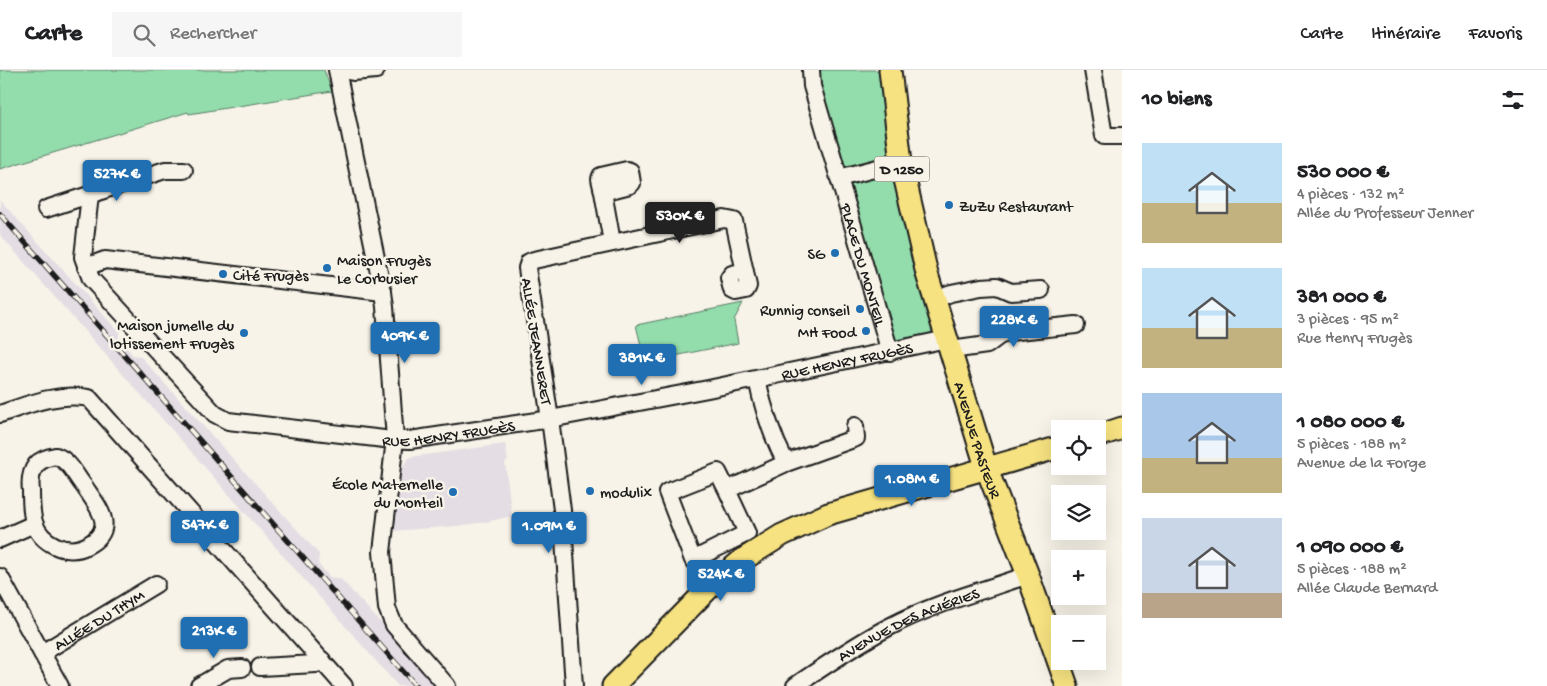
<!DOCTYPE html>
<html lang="fr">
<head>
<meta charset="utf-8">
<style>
	:root { --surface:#fff; --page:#f6f6f6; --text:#202124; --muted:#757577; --line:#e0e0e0; --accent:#1f6fb2 }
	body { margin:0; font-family:"Gochi Hand",sans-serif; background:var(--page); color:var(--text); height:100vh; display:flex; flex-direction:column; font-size:19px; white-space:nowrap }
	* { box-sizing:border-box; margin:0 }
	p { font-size:16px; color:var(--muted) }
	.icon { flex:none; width:28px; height:28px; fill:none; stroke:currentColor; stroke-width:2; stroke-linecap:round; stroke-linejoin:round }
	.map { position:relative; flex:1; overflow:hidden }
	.details { display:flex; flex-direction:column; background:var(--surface); width:425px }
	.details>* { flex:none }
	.fabs { position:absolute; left:1051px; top:350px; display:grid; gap:10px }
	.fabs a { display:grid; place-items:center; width:55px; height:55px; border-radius:0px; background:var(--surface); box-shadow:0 5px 20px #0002; font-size:25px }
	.price { position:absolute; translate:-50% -42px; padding:0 11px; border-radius:5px; background:var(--accent); color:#fff; font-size:16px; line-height:32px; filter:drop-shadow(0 1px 2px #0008) }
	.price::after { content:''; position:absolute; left:50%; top:30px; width:15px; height:11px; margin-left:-8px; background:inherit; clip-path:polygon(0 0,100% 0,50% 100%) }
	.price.active { background:#222; color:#fff }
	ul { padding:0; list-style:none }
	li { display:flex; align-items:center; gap:15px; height:125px; padding:0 20px }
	li span { display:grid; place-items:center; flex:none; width:140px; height:100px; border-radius:0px; color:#555 }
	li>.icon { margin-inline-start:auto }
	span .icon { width:60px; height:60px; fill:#fffc; stroke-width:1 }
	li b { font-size:21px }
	h2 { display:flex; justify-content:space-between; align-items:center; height:60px; padding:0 20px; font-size:21px }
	header { display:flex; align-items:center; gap:30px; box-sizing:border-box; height:70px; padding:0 25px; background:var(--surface); border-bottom:1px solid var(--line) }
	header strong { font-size:24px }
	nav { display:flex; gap:28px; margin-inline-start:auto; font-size:18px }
	.search { width:350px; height:45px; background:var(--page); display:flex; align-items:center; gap:12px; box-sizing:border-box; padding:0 18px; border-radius:0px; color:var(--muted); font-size:19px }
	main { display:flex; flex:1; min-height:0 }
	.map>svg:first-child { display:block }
	.built { fill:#e4dde4 }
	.green { fill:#93dcac; stroke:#587c64 }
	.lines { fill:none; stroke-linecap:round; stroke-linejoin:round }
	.minor-casing { stroke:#1c1c1c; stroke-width:20 }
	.major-casing { stroke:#1c1c1c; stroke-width:25 }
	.minor { stroke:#f7f3e8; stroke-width:16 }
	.major { stroke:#f6e281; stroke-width:21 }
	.rail-casing { stroke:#1c1c1c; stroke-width:5.5 }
	.rail { stroke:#f7f3e8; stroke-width:4; stroke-dasharray:11; stroke-linecap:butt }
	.poi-dot { fill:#1f6fb2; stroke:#f7f3e8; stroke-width:2 }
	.labels { text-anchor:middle; stroke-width:5; stroke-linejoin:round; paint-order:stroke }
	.shield { fill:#f7f3e8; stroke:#5e5c59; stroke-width:1 }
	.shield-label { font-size:15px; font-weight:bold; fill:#1c1c1c }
	.poi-label { font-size:16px; fill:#1c1c1c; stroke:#f7f3e8; text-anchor:end }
	.street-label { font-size:16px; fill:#1c1c1c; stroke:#f7f3e8 }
</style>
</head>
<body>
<header>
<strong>Carte</strong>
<div class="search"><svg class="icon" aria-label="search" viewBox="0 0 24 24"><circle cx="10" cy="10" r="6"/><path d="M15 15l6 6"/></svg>Rechercher</div>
<nav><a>Carte</a><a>Itinéraire</a><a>Favoris</a></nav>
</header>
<main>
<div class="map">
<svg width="1122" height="616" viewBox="0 0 1122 616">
	<rect width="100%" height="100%" fill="#f7f3e8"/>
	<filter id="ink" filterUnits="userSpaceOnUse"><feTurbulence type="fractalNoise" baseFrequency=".02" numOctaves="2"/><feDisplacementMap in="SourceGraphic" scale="10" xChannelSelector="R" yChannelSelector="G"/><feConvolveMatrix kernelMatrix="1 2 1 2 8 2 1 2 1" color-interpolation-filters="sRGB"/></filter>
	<g filter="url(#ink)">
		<!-- built -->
		<g class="built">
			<path d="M0,130L119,262V269L133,285L140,286L319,484L318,494L330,507L341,509L379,551L386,554L438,616H398L0,165Z"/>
			<path d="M505,374L508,391L505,392L512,446L486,452L457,456L392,461L401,398L410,387Z"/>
		</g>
		<!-- green -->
		<g class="green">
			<path d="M0,0H324L332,21L189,44L188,42L0,99Z"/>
			<path d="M818,0H883L890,88H884L857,94V98L846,100L842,96L818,17Z"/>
			<path d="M893,101L935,261L934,264L898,273L893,269L849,114L851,112Z"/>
			<path d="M743,233L734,250L738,273L645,292L636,255Z"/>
		</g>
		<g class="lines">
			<!-- minor casing -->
			<g class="minor-casing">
				<g id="minor">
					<path d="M337,0L383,222L385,237L395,369L382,482L387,538L394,555L447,616"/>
					<path d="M342,0L353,2L376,0"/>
					<path id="s1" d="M811,0L812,16L890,282"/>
					<path d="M1093,0L1104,66H1122"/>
					<path d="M839,108L901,92"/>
					<path d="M603,122L600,109L601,106L627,100L630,101L632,113L630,115L603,122L612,172"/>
					<path id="s2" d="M90,125L83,187L91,209L215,344L228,351L384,369L410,370L550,349L708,319L947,269"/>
					<path d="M46,139L165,100H184"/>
					<path d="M86,197L105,190L383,222"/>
					<path d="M935,229L951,223L981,217L997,216L1011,222L1041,220"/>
					<path d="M951,280L987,275L999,266L1009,262L1076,255"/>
					<path d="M757,309C763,339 772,366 786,393"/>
					<path d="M0,344C29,334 59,322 89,328L344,616"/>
					<path d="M56,386C70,391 75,405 84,416C98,437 119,459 86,476C67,486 40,473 34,452C31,442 31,431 31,421C30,413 30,403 36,395C41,389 49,387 56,386Z"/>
					<path d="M727,420L718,402L667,422L693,490L747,463L727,420L786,393L856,368L855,356"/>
					<path d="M0,469L34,454"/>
					<path d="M0,507L60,616"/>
					<path id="s3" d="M42,583L156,514"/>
					<path d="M260,597L316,594L322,590"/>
					<path d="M199,616L228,599L242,598"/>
					<path d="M574,616L562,440L550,349L527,198L529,192L534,190L724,149L734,151L748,216L746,220L736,222L732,220L729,208L732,204L745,201"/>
					<path id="s4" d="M795,616C826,595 856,574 889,557C932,534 982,521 1028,505"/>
				</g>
			</g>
			<!-- major casing -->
			<g class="major-casing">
				<g id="major">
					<path id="s5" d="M890,0L901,92L927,204L986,397L1028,505L1067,616"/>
					<path d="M1098,366L1122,358"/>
					<path d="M613,616L709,518L742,490L782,465L828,444L1060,377"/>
				</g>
			</g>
			<!-- minor -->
			<use href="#minor" class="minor"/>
			<!-- major -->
			<use href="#major" class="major"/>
			<!-- rail casing -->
			<g class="rail-casing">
				<path id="rail" d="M0,144L416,616"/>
			</g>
			<!-- rail -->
			<use href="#rail" class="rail"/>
		</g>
	</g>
	<!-- markers -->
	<g class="poi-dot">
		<circle cx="949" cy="135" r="5"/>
		<circle cx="835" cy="183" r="5"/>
		<circle cx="327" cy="198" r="5"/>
		<circle cx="223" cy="204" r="5"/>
		<circle cx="860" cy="239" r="5"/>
		<circle cx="866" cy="261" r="5"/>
		<circle cx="244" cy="263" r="5"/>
		<circle cx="590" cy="421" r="5"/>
		<circle cx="453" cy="422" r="5"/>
	</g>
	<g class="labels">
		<!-- shield labels -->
		<rect class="shield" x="874.5" y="86.5" width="55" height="25" rx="4"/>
		<g class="shield-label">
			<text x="902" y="104">D 1250</text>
		</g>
		<!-- poi labels -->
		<g class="poi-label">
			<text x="959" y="141" text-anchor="start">ZuZu Restaurant</text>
			<text x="825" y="189">SG</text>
			<text x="337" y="195" text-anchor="start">Maison Frugès<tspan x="337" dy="18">Le Corbusier</tspan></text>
			<text x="233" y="210" text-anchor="start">Cité Frugès</text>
			<text x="850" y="245">Runnig conseil</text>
			<text x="234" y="260">Maison jumelle du<tspan x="234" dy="18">lotissement Frugès</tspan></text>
			<text x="856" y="267">MH Food</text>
			<text x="443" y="419">École Maternelle<tspan x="443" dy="18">du Monteil</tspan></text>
			<text x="600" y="427" text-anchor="start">modulix</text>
		</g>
		<!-- street labels -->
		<g class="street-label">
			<text dy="6" stroke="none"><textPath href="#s1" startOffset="202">PLACE DU MONTEIL</textPath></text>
			<text transform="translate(538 271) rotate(81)" y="6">ALLÉE JEANNERET</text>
			<text dy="6" stroke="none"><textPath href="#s2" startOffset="911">RUE HENRY FRUGÈS</textPath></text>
			<text dy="6" stroke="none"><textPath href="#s2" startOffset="506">RUE HENRY FRUGÈS</textPath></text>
			<text dy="6" stroke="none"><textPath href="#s5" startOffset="381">AVENUE PASTEUR</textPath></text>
			<text dy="6" stroke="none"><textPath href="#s3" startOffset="66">ALLÉE DU THYM</textPath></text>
			<text dy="6" stroke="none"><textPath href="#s4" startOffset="130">AVENUE DES ACIÉRIES</textPath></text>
		</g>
	</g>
</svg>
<div class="fabs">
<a><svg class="icon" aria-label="locate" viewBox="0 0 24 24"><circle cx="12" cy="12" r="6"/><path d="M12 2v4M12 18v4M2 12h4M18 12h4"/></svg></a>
<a><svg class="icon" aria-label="layers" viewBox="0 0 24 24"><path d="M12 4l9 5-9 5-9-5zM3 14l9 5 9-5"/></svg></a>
<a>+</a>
<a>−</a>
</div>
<b class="price" style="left:117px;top:132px">527K €</b>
<b class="price active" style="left:680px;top:174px">530K €</b>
<b class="price" style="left:1014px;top:278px">228K €</b>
<b class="price" style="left:405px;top:294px">409K €</b>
<b class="price" style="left:642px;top:316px">381K €</b>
<b class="price" style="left:912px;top:437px">1.08M €</b>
<b class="price" style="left:205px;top:483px">547K €</b>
<b class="price" style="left:549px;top:484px">1.09M €</b>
<b class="price" style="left:721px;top:532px">524K €</b>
<b class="price" style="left:214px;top:589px">213K €</b>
</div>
<section class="details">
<h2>10 biens<svg class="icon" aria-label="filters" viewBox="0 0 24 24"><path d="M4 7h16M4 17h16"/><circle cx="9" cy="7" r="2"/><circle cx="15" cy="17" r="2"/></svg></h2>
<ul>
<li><span style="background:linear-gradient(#bfe0f5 60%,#c2b280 0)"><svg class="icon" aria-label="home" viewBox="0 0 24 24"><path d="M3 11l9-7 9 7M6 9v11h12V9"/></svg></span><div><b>530 000 €</b><p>4 pièces · 132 m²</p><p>Allée du Professeur Jenner</p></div></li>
<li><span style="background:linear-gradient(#bfe0f5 60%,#c2b280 0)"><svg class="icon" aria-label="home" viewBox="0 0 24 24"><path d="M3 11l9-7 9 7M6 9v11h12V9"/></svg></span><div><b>381 000 €</b><p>3 pièces · 95 m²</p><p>Rue Henry Frugès</p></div></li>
<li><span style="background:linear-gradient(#a9c7e8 65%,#c2b280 0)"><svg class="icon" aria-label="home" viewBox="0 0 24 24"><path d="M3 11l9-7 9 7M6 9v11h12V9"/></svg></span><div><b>1 080 000 €</b><p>5 pièces · 188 m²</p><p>Avenue de la Forge</p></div></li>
<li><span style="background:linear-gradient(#c9d6e8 75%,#b9a48a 0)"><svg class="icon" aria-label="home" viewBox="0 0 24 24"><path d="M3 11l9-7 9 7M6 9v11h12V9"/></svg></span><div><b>1 090 000 €</b><p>5 pièces · 188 m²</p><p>Allée Claude Bernard</p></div></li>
</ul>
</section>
</main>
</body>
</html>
